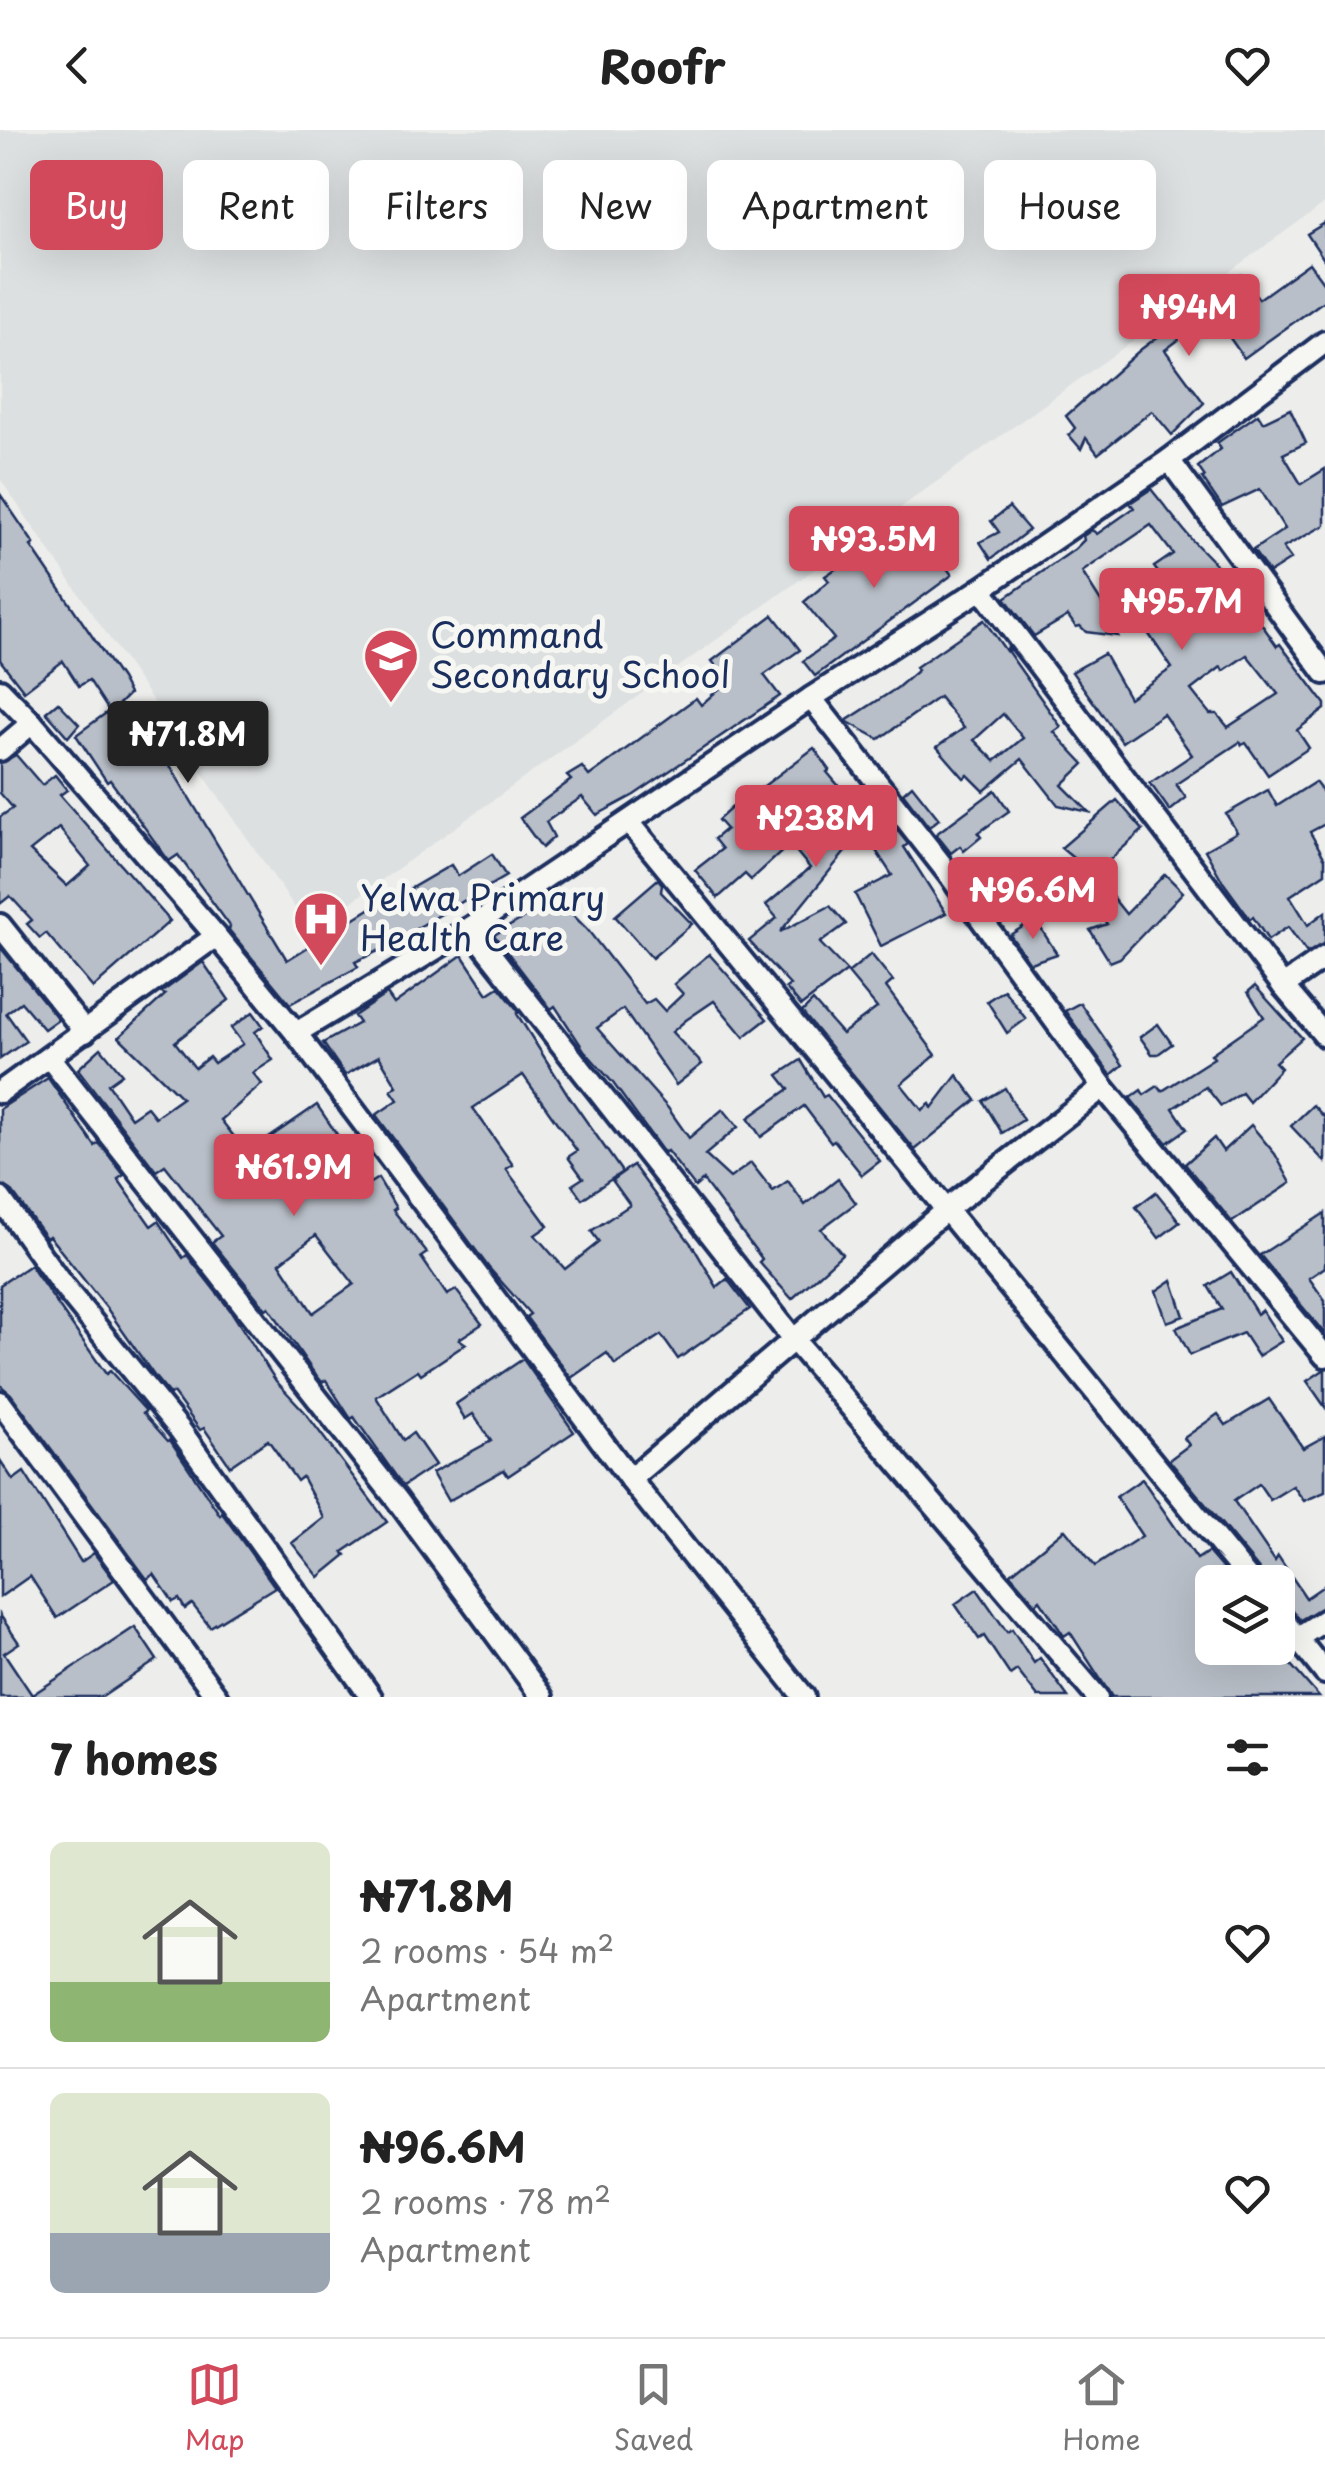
<!DOCTYPE html>
<html lang="en">
<head>
<meta charset="utf-8">
<style>
	:root { --surface:#fff; --page:#f6f6f6; --text:#222; --muted:#767676; --line:#e0e0e0; --accent:#d1495b }
	body { margin:0; font-family:"Playpen Sans",sans-serif; background:var(--page); color:var(--text); height:100vh; display:flex; flex-direction:column; font-size:38px; white-space:nowrap }
	* { box-sizing:border-box; margin:0 }
	p { font-size:32px; color:var(--muted) }
	.icon { flex:none; width:55px; height:55px; fill:none; stroke:currentColor; stroke-width:2; stroke-linecap:round; stroke-linejoin:round }
	.map { position:relative; height:1567px; overflow:hidden }
	.panel { display:flex; flex-direction:column; background:var(--surface); flex:1 }
	.panel>* { flex:none }
	.guide { position:absolute; left:30px; top:30px; width:1265px; height:90px; display:flex; gap:20px }
	.controls { position:absolute; left:1195px; top:1435px; display:grid; gap:20px }
	.controls a { display:grid; place-items:center; width:100px; height:100px; border-radius:15px; background:var(--surface); box-shadow:0 10px 40px #0002; font-size:50px }
	.price { position:absolute; translate:-50% -85px; padding:0 22px; border-radius:10px; background:var(--accent); color:#fff; font-size:32px; line-height:65px; filter:drop-shadow(0 2px 5px #0008) }
	.price::after { content:''; position:absolute; left:50%; top:60px; width:30px; height:22px; margin-left:-15px; background:inherit; clip-path:polygon(0 0,100% 0,50% 100%) }
	.price.current { background:#222; color:#fff }
	ul { padding:0; list-style:none }
	li { display:flex; align-items:center; gap:30px; height:250px; padding:0 50px }
	li+li { border-top:2px solid var(--line) }
	li span { display:grid; place-items:center; flex:none; width:280px; height:200px; border-radius:15px; color:#555 }
	li>.icon { margin-inline-start:auto }
	span .icon { width:120px; height:120px; fill:#fffc; stroke-width:1 }
	li b { font-size:42px }
	h2 { display:flex; justify-content:space-between; align-items:center; height:120px; padding:0 50px; font-size:42px }
	.chip { padding:0 35px; border-radius:15px; background:var(--surface); box-shadow:0 10px 40px #0002; font-size:35px; line-height:90px }
	.chip.current { background:var(--accent); color:#fff }
	header { display:flex; justify-content:space-between; align-items:center; height:130px; padding:0 50px; background:var(--surface); font-size:45px; font-weight:700 }
	.tabs { display:flex; justify-content:space-around; align-items:center; height:140px; border-top:2px solid var(--line); background:var(--surface); font-size:28px; color:var(--muted) }
	.tabs a { display:grid; justify-items:center; gap:5px }
	.tabs .current { color:var(--accent) }
	.map>svg:first-child { display:block }
	.built { fill:#dde0e1 }
	.building { fill:#b9bfc8; stroke:#1b2f5e; stroke-width:2.5; fill-rule:evenodd }
	.lines { fill:none; stroke-linecap:round; stroke-linejoin:round }
	.minor-casing { stroke:#1b2f5e; stroke-width:28 }
	.minor { stroke:#f6f6f2; stroke-width:20 }
	.labels { text-anchor:middle; stroke-width:10; stroke-linejoin:round; paint-order:stroke }
	.poi-label { font-size:35px; fill:#1b2f5e; stroke:#f6f6f2; text-anchor:start }
</style>
</head>
<body>
<header><svg class="icon" aria-label="back" viewBox="0 0 24 24"><path d="M15 5l-7 7 7 7"/></svg>Roofr<svg class="icon" aria-label="heart" viewBox="0 0 24 24"><path d="M12 20l-8-8c-3-5 5-10 8-4 3-6 11-1 8 4z"/></svg></header>
<div class="map">
<svg width="1325" height="1567" viewBox="0 0 1325 1567">
	<rect width="100%" height="100%" fill="#edeeec"/>
	<filter id="ink" filterUnits="userSpaceOnUse"><feTurbulence type="fractalNoise" baseFrequency=".01" numOctaves="2"/><feDisplacementMap in="SourceGraphic" scale="20" xChannelSelector="R" yChannelSelector="G"/><feConvolveMatrix kernelMatrix="1 2 1 2 8 2 1 2 1" color-interpolation-filters="sRGB"/></filter>
	<g filter="url(#ink)">
		<!-- built -->
		<path class="built" d="M0,0H1325V73L311,801L0,349Z"/>
		<!-- building -->
		<g class="building">
			<path d="M1325,93V131L1307,104Z"/>
			<path d="M1309,133L1325,155V170L1244,228L1213,184L1165,220L1204,273L1172,305L1152,281L1098,324L1086,308L1081,319L1069,305L1075,298L1066,286L1140,220L1241,145L1259,169Z"/>
			<path d="M1290,279L1306,313L1283,324L1301,354L1325,339V395L1283,418L1291,429L1269,443L1253,420L1285,399L1260,359L1222,377L1202,348L1205,347L1198,337L1221,319L1217,313L1258,284L1263,292Z"/>
			<path d="M1151,359L1191,409L1228,447L1277,516L1280,514L1325,574V579L1297,600L1309,618L1268,645L1246,613L1242,615L1240,612L1176,654L1186,668L1170,681L1150,653L1192,625L1163,584L1122,612L1072,542L1104,524L1129,568L1172,538L1144,497L1152,492L1143,478L1171,460L1154,437L1173,424L1151,395L1082,442L1108,483L1104,485L1117,506L1086,502L1080,496L1076,497L1068,486L1034,506L1005,468L1075,419L1084,410L1083,406L1092,400L1097,404L1134,378L1130,373ZM1247,525L1278,564L1228,597L1217,584H1210L1191,560L1221,537L1223,541Z"/>
			<path d="M0,364L34,414L31,416L121,549L129,564L116,577L120,574L138,607L149,601L287,830L392,765L394,768L451,735L458,746L492,724L506,746L414,800L416,803L355,832L358,837L290,874L229,800L230,796L178,725L169,731L166,727L110,650L107,652L76,605L109,581L89,550L79,556L63,531L24,561L0,530Z"/>
			<path d="M1009,377L1029,400L991,429L980,412L999,402L991,391Z"/>
			<path d="M911,389L952,445L815,546L803,531L834,509L804,472L829,451L825,446Z"/>
			<path d="M773,485L800,520L764,545L780,566L634,665L597,685L582,667L546,692L554,707L542,718L520,688L571,650L567,646L582,637L589,646L696,568L701,575L728,551L712,531Z"/>
			<path d="M984,490L1006,521L1008,517L1010,520L1008,522L1061,597L1054,602L1084,634L1062,655L1089,682L1058,675L1022,629L984,661L968,645L964,648L937,617L964,598L939,567L879,609L846,591L897,558L918,540L916,537ZM1003,584L1023,608L995,631L974,610Z"/>
			<path d="M58,572L79,594L68,607L46,582Z"/>
			<path d="M814,618L830,640L827,642L859,680L869,673L876,685L882,681L908,714L904,717L946,783L881,816L855,764L892,745L871,713L858,706L780,802L830,776L846,794L820,813L847,841L801,876L786,858L790,855L749,811L777,788L766,775L810,738L790,714L751,750L745,744L718,768L695,740L722,719L714,709L726,699L718,690L741,669L744,671Z"/>
			<path d="M16,625L42,655L55,645L67,660L60,665L170,791L93,858L46,803L40,808L27,794L32,790L10,766L0,774V687L13,678L0,663V633ZM59,698L90,736L67,756L30,721Z"/>
			<path d="M1315,652L1325,665V694L1310,702L1325,729V743L1290,766L1308,795L1325,782V813L1307,823L1288,797L1268,810L1253,787L1250,789L1223,752L1205,720L1237,702L1226,684L1268,660L1277,676Z"/>
			<path d="M912,655L939,689L929,697L903,663Z"/>
			<path d="M995,660L1009,681L978,703L981,707L964,721L960,716L951,723L936,704Z"/>
			<path d="M1117,670L1143,700L1094,744L1126,784L1165,744L1183,762L1120,828L1110,832L1090,800L1107,794L1074,746L1084,737L1061,718Z"/>
			<path d="M658,749L662,754L661,762L692,794L652,828L615,786Z"/>
			<path d="M1053,752L1061,764L1022,792L1014,781Z"/>
			<path d="M558,770L587,799L645,874L654,869L665,881L683,864L674,854L709,824L767,889L744,907L714,871L686,890L672,902L702,934L676,955L623,879L597,898L668,978L689,1008L723,979L738,997L705,1025L730,1048L751,1033L773,1061L788,1051L805,1075L838,1049L856,1073L821,1099L842,1124L792,1169L759,1132L762,1129L703,1050L695,1057L667,1021L664,1023L613,953L584,920L555,876L551,879L494,805L527,786L525,783L543,772L547,777Z"/>
			<path d="M1035,789L1057,824L1030,833L1010,805Z"/>
			<path d="M0,817L58,889L44,899L21,872L6,883L26,911L0,929Z"/>
			<path d="M871,824L893,851L886,857L936,925L901,954L922,980L930,974L932,978L957,945L976,970L915,1020L802,882L813,871L842,904L877,878L848,843Z"/>
			<path d="M462,825L488,864L499,857L519,882L517,884L570,968L622,1042L582,1069L572,1055L583,1048L568,1027L577,1021L523,945L473,978L513,1035L506,1039L548,1096L535,1105L565,1139L599,1112L591,1101L630,1075L612,1050L633,1035L694,1118L717,1157L727,1149L750,1179L678,1229L661,1205L615,1235L607,1223L571,1248L526,1187L530,1184L489,1138L376,985L398,970L391,960L397,956L379,926L345,945L323,913L359,893L354,886L382,867L387,864L394,874Z"/>
			<path d="M203,832L229,870L175,912L195,938L209,927L214,933L243,914L231,898L253,882L263,896L255,902L273,930L253,943L262,954L221,990L247,1023L317,975L370,1053L378,1048L396,1078L393,1080L427,1123L421,1127L447,1165L456,1160L482,1194L459,1209L466,1214L421,1244L418,1240L376,1267L403,1310L413,1303L435,1335L403,1356L354,1287L351,1289L347,1283L326,1250L322,1252L312,1240L269,1177L266,1179L212,1112L221,1106L165,1035L156,1041L78,939L101,918L122,944L108,954L131,988L147,977L155,987L182,968L119,907L165,865L162,862ZM316,1105L354,1154L313,1183L280,1133Z"/>
			<path d="M1255,856L1302,908L1275,932L1281,938L1249,972L1242,963L1221,976L1206,957L1173,978L1187,999L1167,1013L1130,968L1141,960L1144,965L1158,956L1162,961L1214,928L1211,924L1264,887L1248,862Z"/>
			<path d="M1004,860L1026,889L1007,903L987,871Z"/>
			<path d="M1080,873L1123,935L1111,945L1065,881Z"/>
			<path d="M1158,894L1172,914L1158,924H1152L1140,907Z"/>
			<path d="M801,930L823,967L827,965L880,1031L862,1045L834,1010L831,1012L804,976L761,1007L748,988L789,959L778,945Z"/>
			<path d="M48,948L95,1016L99,1013L124,1045L118,1049L151,1096L158,1091L183,1128L187,1125L231,1181L276,1251L304,1281L387,1392L343,1422L346,1425L319,1447L292,1413L324,1388L302,1347L297,1351L268,1310L230,1336L204,1298L200,1300L173,1263L170,1265L155,1247L108,1180L49,1106L46,1108L11,1060L0,1054V979Z"/>
			<path d="M1005,958L1023,990L1002,1003L983,971Z"/>
			<path d="M1313,975L1325,988V1032L1291,996Z"/>
			<path d="M1251,995L1275,1024L1291,1053L1232,1092L1185,1034L1214,1008L1223,1021Z"/>
			<path d="M1156,1062L1180,1092L1159,1108L1136,1077Z"/>
			<path d="M1325,1083V1137L1309,1148L1325,1171V1204L1260,1125Z"/>
			<path d="M30,1135L106,1244L110,1241L146,1281L143,1283L168,1311L170,1310L220,1385L222,1383L275,1457L210,1497L192,1474L185,1479L179,1469L173,1472L154,1444L147,1449L11,1264L0,1255V1155Z"/>
			<path d="M1231,1142L1257,1184L1262,1180L1282,1211L1258,1226L1243,1203L1190,1225L1176,1198L1222,1179L1208,1156Z"/>
			<path d="M1172,1150L1184,1186L1167,1192L1156,1161Z"/>
			<path d="M523,1229L574,1302L508,1346L504,1340L448,1371L432,1343L491,1311L473,1284L465,1289L456,1274Z"/>
			<path d="M1325,1239V1277L1307,1251Z"/>
			<path d="M1269,1269L1303,1318L1325,1306V1362L1304,1371L1293,1356L1270,1370L1259,1354L1234,1371L1275,1431L1278,1426L1306,1468L1325,1455V1476L1300,1490L1288,1475L1278,1470V1452H1264L1262,1443L1169,1330L1189,1315L1184,1308L1218,1284L1226,1295Z"/>
			<path d="M0,1330L13,1350L24,1342L81,1432L94,1423L114,1450L57,1488L30,1446L0,1467Z"/>
			<path d="M1142,1349L1197,1429L1208,1422L1234,1452H1212V1518H1276L1319,1567H1112L1070,1502L1064,1506L1040,1470L1036,1474L1010,1444L1065,1399L1095,1436L1142,1406L1116,1367Z"/>
			<path d="M977,1459L1007,1502L1012,1499L1034,1533L1040,1528L1068,1567H1038L1017,1540L1010,1545L984,1506L979,1509L955,1474Z"/>
			<path d="M0,1485L19,1513L4,1523L32,1565L135,1497L157,1530L102,1567H0Z"/>
		</g>
		<g class="lines">
			<!-- minor casing -->
			<g class="minor-casing">
				<g id="minor">
					<path d="M1169,330L1325,543"/>
					<path d="M981,459L1283,856L1325,906"/>
					<path d="M0,560L32,593L216,806L296,903L630,1349L804,1567"/>
					<path d="M811,568L948,743L1103,957L1325,1226"/>
					<path d="M0,620L32,593"/>
					<path d="M629,692L1251,1452"/>
					<path d="M0,795L85,902"/>
					<path d="M470,798L793,1209L1097,1567"/>
					<path d="M1283,856L1325,827"/>
					<path d="M296,903L470,798L811,568L981,459L1169,330L1325,212"/>
					<path d="M49,927L398,1371L542,1567"/>
					<path d="M0,962L216,806"/>
					<path d="M0,1068L60,1152L180,1300L371,1567"/>
					<path d="M0,1272L217,1567"/>
					<path d="M630,1349L947,1079L1103,957"/>
					<path d="M1278,1484L1325,1543"/>
					<path d="M1297,1508L1325,1490"/>
				</g>
			</g>
			<!-- minor -->
			<use href="#minor" class="minor"/>
		</g>
	</g>
	<!-- icons -->
	<defs>
		<g id="school-pin" transform="scale(2.875)"><path d="M0 17L-7.5 6A9.5 9.5 0 1 1 7.5 6Z" fill="#d1495b" stroke="#f6f6f2"/><path d="M0-5L7-2L0 1L-7-2ZM-4 1L0 2.5L4 1V4Q0 6-4 4Z" fill="#fff"/></g>
		<g id="hospital-pin" transform="scale(2.875)"><path d="M0 17L-7.5 6A9.5 9.5 0 1 1 7.5 6Z" fill="#d1495b" stroke="#f6f6f2"/><path d="M-5-5h3v3.5h4V-5h3V5h-3V1.5h-4V5h-3Z" fill="#fff"/></g>
	</defs>
	<g fill-rule="evenodd">
		<use href="#school-pin" x="391" y="526"/>
		<use href="#hospital-pin" x="321" y="789"/>
	</g>
	<g class="labels">
		<!-- poi labels -->
		<g class="poi-label">
			<text x="430" y="518">Command<tspan x="430" dy="40">Secondary School</tspan></text>
			<text x="360" y="781">Yelwa Primary<tspan x="360" dy="40">Health Care</tspan></text>
		</g>
	</g>
</svg>
<div class="controls">
<a><svg class="icon" aria-label="layers" viewBox="0 0 24 24"><path d="M12 4l9 5-9 5-9-5zM3 14l9 5 9-5"/></svg></a>
</div>
<b class="price" style="left:1189px;top:229px">₦94M</b>
<b class="price" style="left:874px;top:461px">₦93.5M</b>
<b class="price" style="left:1182px;top:523px">₦95.7M</b>
<b class="price current" style="left:188px;top:656px">₦71.8M</b>
<b class="price" style="left:816px;top:740px">₦238M</b>
<b class="price" style="left:1033px;top:812px">₦96.6M</b>
<b class="price" style="left:294px;top:1089px">₦61.9M</b>
<div class="guide">
<a class="chip current">Buy</a>
<a class="chip">Rent</a>
<a class="chip">Filters</a>
<a class="chip">New</a>
<a class="chip">Apartment</a>
<a class="chip">House</a>
</div>
</div>
<section class="panel">
<h2>7 homes<svg class="icon" aria-label="filters" viewBox="0 0 24 24"><path d="M4 7h16M4 17h16"/><circle cx="9" cy="7" r="2"/><circle cx="15" cy="17" r="2"/></svg></h2>
<ul>
<li><span style="background:linear-gradient(#dfe7d0 70%,#8fb573 0)"><svg class="icon" aria-label="home" viewBox="0 0 24 24"><path d="M3 11l9-7 9 7M6 9v11h12V9"/></svg></span><div><b>₦71.8M</b><p>2 rooms · 54 m²</p><p>Apartment</p></div><svg class="icon" aria-label="heart" viewBox="0 0 24 24"><path d="M12 20l-8-8c-3-5 5-10 8-4 3-6 11-1 8 4z"/></svg></li>
<li><span style="background:linear-gradient(#dfe7d0 70%,#9aa5b1 0)"><svg class="icon" aria-label="home" viewBox="0 0 24 24"><path d="M3 11l9-7 9 7M6 9v11h12V9"/></svg></span><div><b>₦96.6M</b><p>2 rooms · 78 m²</p><p>Apartment</p></div><svg class="icon" aria-label="heart" viewBox="0 0 24 24"><path d="M12 20l-8-8c-3-5 5-10 8-4 3-6 11-1 8 4z"/></svg></li>
</ul>
</section>
<nav class="tabs">
<a class="current"><svg class="icon" aria-label="map" viewBox="0 0 24 24"><path d="M3 6l6-2 6 2 6-2v14l-6 2-6-2-6 2zM9 4v14M15 6v14"/></svg>Map</a>
<a><svg class="icon" aria-label="saved" viewBox="0 0 24 24"><path d="M7 4h10v16l-5-4-5 4z"/></svg>Saved</a>
<a><svg class="icon" aria-label="home" viewBox="0 0 24 24"><path d="M3 11l9-7 9 7M6 9v11h12V9"/></svg>Home</a>
</nav>
</body>
</html>
